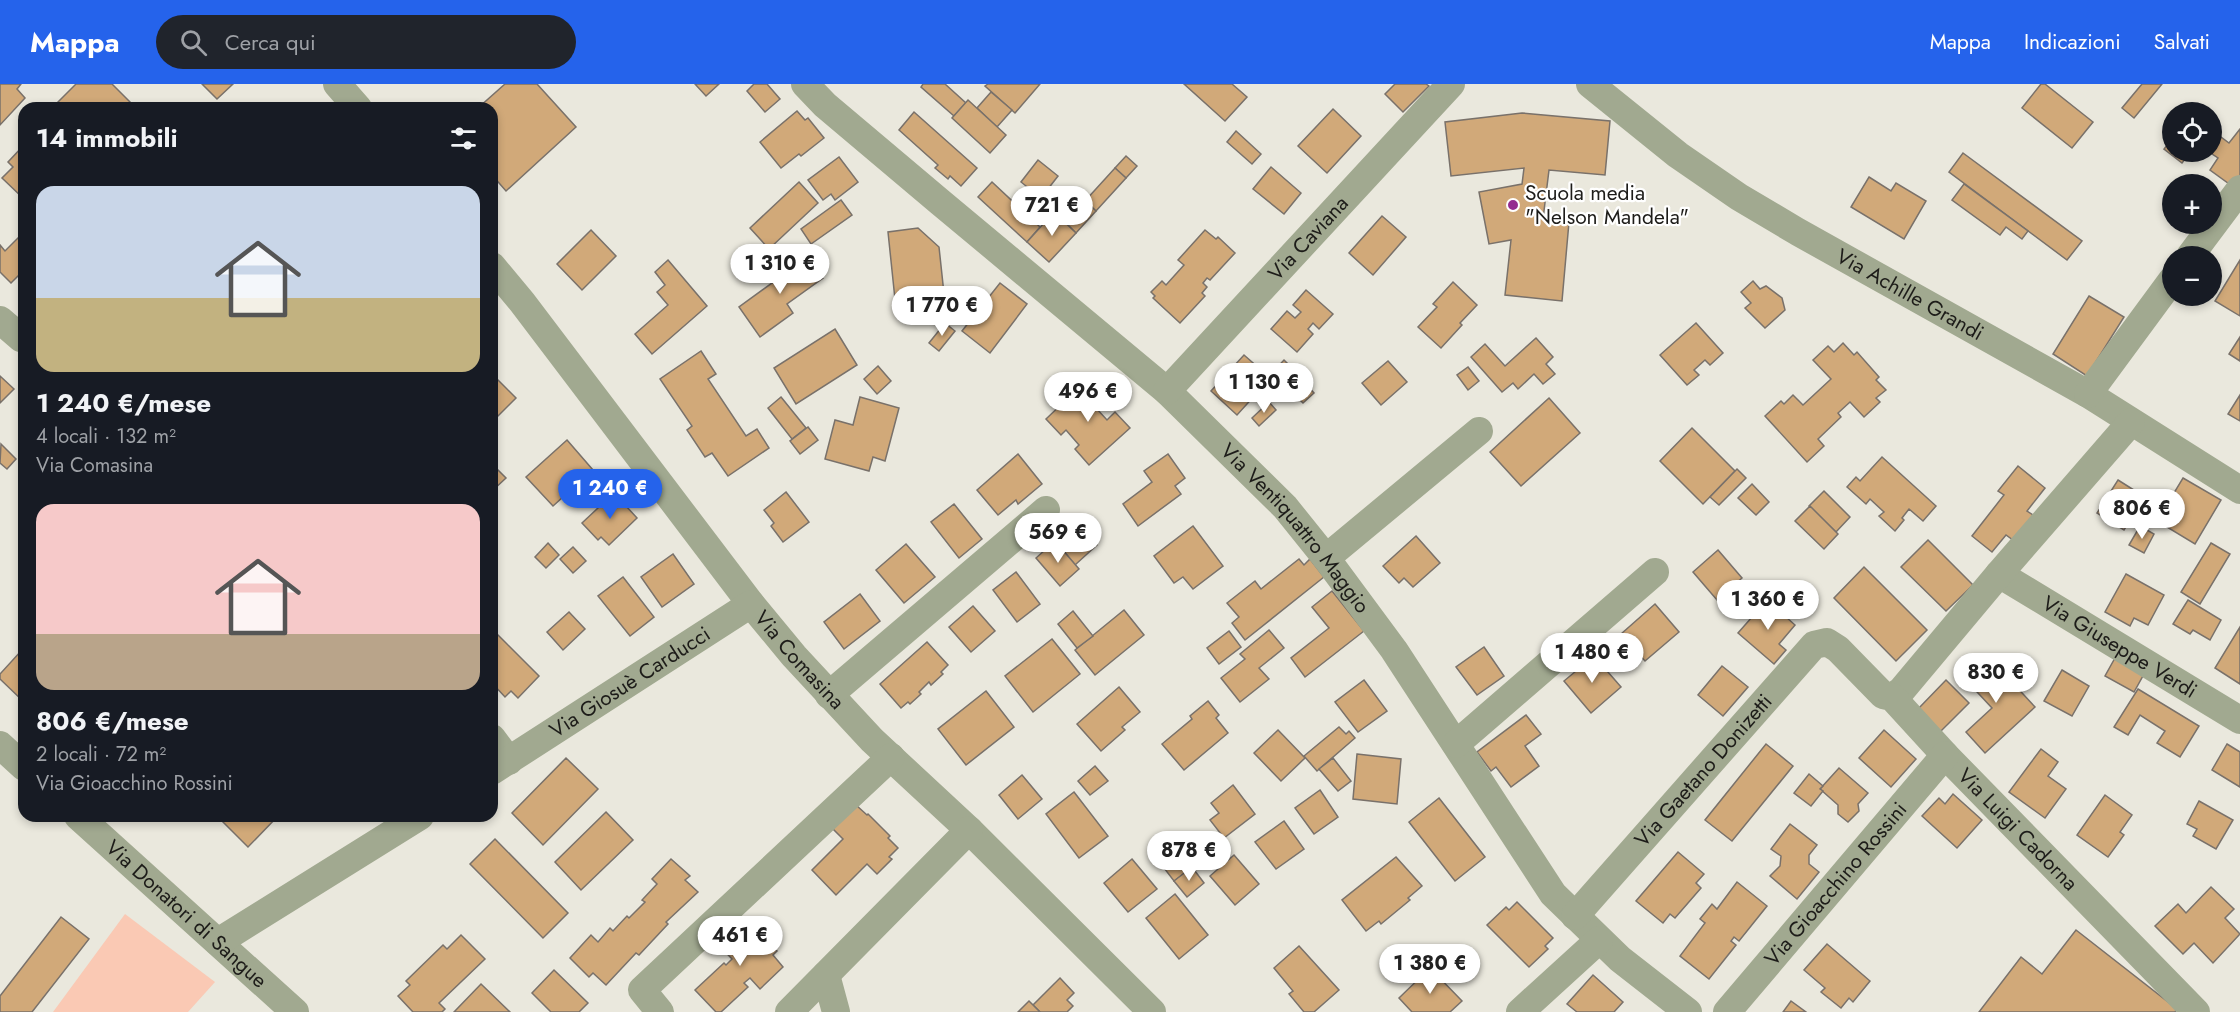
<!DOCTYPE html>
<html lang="it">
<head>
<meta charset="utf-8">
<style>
	:root { --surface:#171b24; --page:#20242c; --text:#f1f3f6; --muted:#9ea1a6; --accent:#2563eb }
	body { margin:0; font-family:Jost,sans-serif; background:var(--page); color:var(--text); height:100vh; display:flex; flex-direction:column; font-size:22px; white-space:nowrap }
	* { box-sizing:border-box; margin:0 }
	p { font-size:20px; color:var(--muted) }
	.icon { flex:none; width:33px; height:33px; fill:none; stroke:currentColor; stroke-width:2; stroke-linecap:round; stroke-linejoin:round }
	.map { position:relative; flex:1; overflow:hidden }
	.side { position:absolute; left:18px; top:18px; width:480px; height:720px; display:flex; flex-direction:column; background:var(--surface); border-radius:18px; box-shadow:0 3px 9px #0003 }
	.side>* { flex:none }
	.controls { position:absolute; left:2162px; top:18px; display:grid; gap:12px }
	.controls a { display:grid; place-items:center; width:60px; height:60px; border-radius:50%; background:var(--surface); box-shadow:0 3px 9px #0003; font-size:30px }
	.price { position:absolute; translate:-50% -51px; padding:0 14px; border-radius:21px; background:#fff; color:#222; font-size:20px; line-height:39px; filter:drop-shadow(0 2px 3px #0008) }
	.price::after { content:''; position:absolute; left:50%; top:36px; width:18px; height:14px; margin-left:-9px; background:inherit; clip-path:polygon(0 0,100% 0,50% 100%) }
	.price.current { background:var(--accent); color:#fff }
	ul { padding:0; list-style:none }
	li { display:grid; align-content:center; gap:12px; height:318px; padding:0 18px }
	li span { display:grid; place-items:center; height:186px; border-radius:18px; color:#555 }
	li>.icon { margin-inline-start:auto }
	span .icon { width:108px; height:108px; fill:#fffc; stroke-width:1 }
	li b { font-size:26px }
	h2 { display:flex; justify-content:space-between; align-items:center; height:72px; padding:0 18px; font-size:26px }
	header { display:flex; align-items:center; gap:36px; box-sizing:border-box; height:84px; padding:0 30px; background:var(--accent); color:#fff }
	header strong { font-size:28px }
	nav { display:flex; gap:33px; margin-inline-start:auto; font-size:21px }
	.search { width:420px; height:54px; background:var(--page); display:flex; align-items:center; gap:15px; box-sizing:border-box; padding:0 21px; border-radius:33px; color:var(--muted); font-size:22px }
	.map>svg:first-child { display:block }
	.green { fill:#fac9b4 }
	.building { fill:#d1a979; stroke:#79716a; stroke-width:1.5 }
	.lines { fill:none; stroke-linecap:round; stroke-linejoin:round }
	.minor { stroke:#a1a990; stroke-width:28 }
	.poi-dot { fill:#942c90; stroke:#fff; stroke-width:2 }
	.labels { text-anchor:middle; stroke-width:4.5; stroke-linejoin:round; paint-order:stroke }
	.poi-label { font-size:21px; fill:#1d1c19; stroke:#fff; text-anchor:start }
	.street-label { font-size:21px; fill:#1d1c19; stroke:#fff }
</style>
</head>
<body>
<header>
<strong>Mappa</strong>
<div class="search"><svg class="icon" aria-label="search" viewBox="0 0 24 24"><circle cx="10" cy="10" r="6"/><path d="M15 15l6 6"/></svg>Cerca qui</div>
<nav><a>Mappa</a><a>Indicazioni</a><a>Salvati</a></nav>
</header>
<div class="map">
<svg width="2240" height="928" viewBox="0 0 2240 928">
	<rect width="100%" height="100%" fill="#eae8dd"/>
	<!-- green -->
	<path class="green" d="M125,830L215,898L188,928H53Z"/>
	<!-- building -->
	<g class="building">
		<path d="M0,0H21L17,5L25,14L0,41Z"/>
		<path d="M76,0H112L136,24H52Z"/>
		<path d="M202,0H233L217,15Z"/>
		<path d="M505,0H537L576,43L506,107L492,91V24H478Z"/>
		<path d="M695,0H719L706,12Z"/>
		<path d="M754,0H767L780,15L765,28L747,7Z"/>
		<path d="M923,0H945L966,19L954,32L921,3Z"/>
		<path d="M988,0H1040L1015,29L985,2Z"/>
		<path d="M1184,0H1232L1247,13L1225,37Z"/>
		<path d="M1395,0H1426L1429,2L1403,28L1385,10Z"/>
		<path d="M2041,0H2045L2093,38L2072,64L2022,24Z"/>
		<path d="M2142,0H2162L2134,34L2122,24Z"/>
		<path d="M991,8L1012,26L997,43L977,24Z"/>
		<path d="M968,16L1006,51L990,69L952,34Z"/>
		<path d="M1333,25L1361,52L1327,89L1298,62Z"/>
		<path d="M797,27L805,36L808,34L824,54L801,72L799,70L781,84L760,58Z"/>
		<path d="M914,28L977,84L961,102L950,92L948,95L935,84L938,81L899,46Z"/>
		<path d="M1522,29L1610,37L1605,91L1549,86L1543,135L1569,138L1562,217L1505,211L1511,156L1489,160L1479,108L1522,100L1524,84L1451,92L1445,38Z"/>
		<path d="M2240,45V92L2232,102L2210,86L2218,74L2209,68H2211V58L2217,50L2229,59Z"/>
		<path d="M1236,47L1261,70L1252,80L1227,58Z"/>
		<path d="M2172,55V68H2191L2182,79L2164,65Z"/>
		<path d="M24,61V115L2,94L13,83L8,78Z"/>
		<path d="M1963,69L2082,157L2067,176L1949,88Z"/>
		<path d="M1126,72L1137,82L1126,94L1115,84Z"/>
		<path d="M839,73L858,98L835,116L831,110L823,116L808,96Z"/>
		<path d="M1038,76L1058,92L1041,114L1021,98Z"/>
		<path d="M1271,83L1301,109L1284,130L1253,105Z"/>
		<path d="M1115,84L1126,94L1096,127L1085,117Z"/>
		<path d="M1869,93L1891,107L1896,99L1926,117L1904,155L1851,123Z"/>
		<path d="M799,98L818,119L769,165L750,144Z"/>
		<path d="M992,98L1040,143L1027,158L978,113Z"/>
		<path d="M1964,100L2028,147L2022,155L2006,143L2000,151L1952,116Z"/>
		<path d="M1082,114L1096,127L1076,149L1062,135Z"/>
		<path d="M841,116L852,131L811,160L801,145Z"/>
		<path d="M1054,128L1076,149L1049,178L1027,158Z"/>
		<path d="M1382,132L1406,153L1373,191L1349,169Z"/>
		<path d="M918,144L939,163L945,219L896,225L888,148Z"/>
		<path d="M591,146L616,172L582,206L557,180Z"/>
		<path d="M1205,146L1216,155L1218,153L1235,169L1210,196L1207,194L1203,199L1207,203L1202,209L1205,212L1180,239L1153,214L1155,212L1151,208L1162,197L1166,201L1184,181L1178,176Z"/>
		<path d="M24,148V186L11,199L0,188V161L5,167Z"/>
		<path d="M803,168L823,194L787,220L793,229L760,253L739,223L776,196L772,191Z"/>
		<path d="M668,176L707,222L652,270L635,250L668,221L657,208L665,201L655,188Z"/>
		<path d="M2240,176V232L2215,217Z"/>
		<path d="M1753,197L1760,205L1766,202L1782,214L1785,226L1765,244L1745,224L1751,219L1741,208Z"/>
		<path d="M1453,198L1477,221L1460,239L1462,241L1441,264L1418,243L1437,223L1433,220Z"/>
		<path d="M1000,199L1027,220L990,269L962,247Z"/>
		<path d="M1306,206L1333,230L1319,245L1313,239L1308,245L1313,250L1297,268L1271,245L1287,227L1295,234L1301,228L1293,221Z"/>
		<path d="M2089,212L2124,233L2087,292L2053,270Z"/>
		<path d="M945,239L955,247L939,267L929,259Z"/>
		<path d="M1696,239L1723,269L1710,281L1705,276L1694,286L1699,291L1687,301L1660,271Z"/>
		<path d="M835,245L857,281L796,320L774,284Z"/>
		<path d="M2240,253V277L2229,270Z"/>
		<path d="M1536,254L1553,273L1546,280L1555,290L1543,300L1534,290L1518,305L1513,299L1502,308L1471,273L1485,260L1505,282Z"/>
		<path d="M1843,259L1854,271L1857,268L1879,293L1876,296L1886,306L1876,314L1880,318L1864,333L1850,318L1838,329L1841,333L1818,355L1824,362L1807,378L1765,332L1781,317L1784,320L1793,311L1803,321L1831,295L1813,276L1828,262L1834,268Z"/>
		<path d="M701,267L716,290L708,295L746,352L757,345L769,364L728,392L712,369L705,373L687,346L692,342L660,295Z"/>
		<path d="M1244,271L1260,285L1256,289L1266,299L1237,331L1211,307Z"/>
		<path d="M1284,276L1296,288L1278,305L1267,294Z"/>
		<path d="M1388,277L1407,298L1381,321L1362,299Z"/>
		<path d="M878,282L891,297L877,310L864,295Z"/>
		<path d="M1468,283L1479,297L1468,306L1457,291Z"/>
		<path d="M492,290L516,314L492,338Z"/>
		<path d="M0,292L14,305L0,319Z"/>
		<path d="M1087,296L1105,316L1096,324L1107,336L1115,328L1130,344L1089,381L1075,365L1079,361L1066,346L1061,351L1046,335Z"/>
		<path d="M1304,298L1314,309L1303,319L1293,309Z"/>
		<path d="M2240,311V337L2228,330Z"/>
		<path d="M781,313L806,344L792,355L768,324Z"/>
		<path d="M860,313L899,324L885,377L873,373L869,387L825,375L835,336L853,341Z"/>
		<path d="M1549,314L1580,349L1521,402L1490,368Z"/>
		<path d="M1269,318L1276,326L1259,342L1252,334Z"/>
		<path d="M808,343L818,356L800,370L790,357Z"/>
		<path d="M1692,344L1735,387L1703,420L1660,377Z"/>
		<path d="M567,356L593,386L553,422L526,393Z"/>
		<path d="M1,360L16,375L7,385L0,379Z"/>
		<path d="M1018,370L1042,400L1018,420L1016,416L998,431L977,406Z"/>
		<path d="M1168,370L1185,394L1175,402L1181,410L1138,442L1123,420L1152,398L1144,387Z"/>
		<path d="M1882,373L1936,422L1923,437L1909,425L1902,434L1904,436L1895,447L1879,432L1884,428L1870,415L1866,420L1847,403L1856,393L1860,397Z"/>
		<path d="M492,380L506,394L492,407Z"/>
		<path d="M2018,382L2045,404L2027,427L2033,431L2017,459L2006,451L1992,468L1972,452L2004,411L1998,407Z"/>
		<path d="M1737,385L1746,394L1719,421L1710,413Z"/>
		<path d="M2183,394L2221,416L2195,460L2157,437Z"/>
		<path d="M2118,396L2145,413L2124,446L2097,429Z"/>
		<path d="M1752,400L1769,418L1756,431L1738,414Z"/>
		<path d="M1824,407L1850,433L1836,448L1809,422Z"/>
		<path d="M786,408L809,438L783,458L771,442L774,439L764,426Z"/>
		<path d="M614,409L637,434L609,461L601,453L598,456L582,439Z"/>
		<path d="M954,420L982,455L959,474L931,438Z"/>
		<path d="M1810,422L1838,450L1824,465L1795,437Z"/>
		<path d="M1074,434L1097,461L1075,481L1052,453Z"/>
		<path d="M1193,442L1223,482L1193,505L1183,493L1174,499L1154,472Z"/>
		<path d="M2140,442L2154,450L2144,469L2129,461Z"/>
		<path d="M1416,452L1440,479L1413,503L1404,494L1399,499L1383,482Z"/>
		<path d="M1928,456L1973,501L1946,527L1901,483Z"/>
		<path d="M1055,457L1079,485L1060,502L1036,474Z"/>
		<path d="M548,459L559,471L546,484L535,473Z"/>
		<path d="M2211,459L2230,470L2200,520L2181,508Z"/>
		<path d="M906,460L935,493L904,519L876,486Z"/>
		<path d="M573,463L586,477L573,489L560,475Z"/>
		<path d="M1718,466L1742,494L1717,516L1693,488Z"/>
		<path d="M673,470L694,500L662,523L641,493Z"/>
		<path d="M1299,475L1304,481L1310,475L1324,493L1245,556L1232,539L1239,533L1227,519L1255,497L1261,505Z"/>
		<path d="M1864,483L1927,546L1896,577L1834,514Z"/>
		<path d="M1016,488L1040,520L1017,538L993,506Z"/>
		<path d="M2126,490L2164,511L2148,541L2134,534L2130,542L2105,528Z"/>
		<path d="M623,493L654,533L630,552L598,512Z"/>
		<path d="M1332,507L1364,547L1305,593L1291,574L1329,544L1312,523Z"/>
		<path d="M860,510L880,537L844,565L824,538Z"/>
		<path d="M1767,516L1795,541L1779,560L1786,566L1774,580L1738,549Z"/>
		<path d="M2188,516L2221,536L2210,556L2193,546L2190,550L2173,540Z"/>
		<path d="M1655,520L1679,548L1645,577L1621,550Z"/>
		<path d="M973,522L995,547L971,568L949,543Z"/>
		<path d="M1124,526L1144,551L1095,591L1075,566Z"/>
		<path d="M1073,527L1093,552L1077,564L1058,540Z"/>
		<path d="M569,528L585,545L563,566L547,548Z"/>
		<path d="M2240,543V600L2215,584Z"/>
		<path d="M1269,546L1284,564L1259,584L1269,595L1240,618L1221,594L1245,575L1240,570Z"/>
		<path d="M1229,547L1241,563L1219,580L1207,564Z"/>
		<path d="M496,549L539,592L518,614L511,607L505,613L492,599V553Z"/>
		<path d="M1052,555L1080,590L1033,628L1005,592Z"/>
		<path d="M927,558L948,581L941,588L943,590L931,601L929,598L919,608L921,610L910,620L908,618L901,624L880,600Z"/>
		<path d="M1484,563L1504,592L1477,611L1456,583Z"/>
		<path d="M21,567L24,570V618L0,595V590Z"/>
		<path d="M1594,572L1621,603L1591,629L1564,597Z"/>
		<path d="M1988,572L2035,623L1985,669L1966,648L1992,624L1964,594Z"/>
		<path d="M2115,574L2144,590L2134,608L2105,592Z"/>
		<path d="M1722,582L1748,603L1723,632L1698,611Z"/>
		<path d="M2062,586L2089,602L2072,632L2044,617Z"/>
		<path d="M1364,596L1387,627L1358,648L1335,618Z"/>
		<path d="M1946,596L1969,619L1940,648L1918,625Z"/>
		<path d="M1119,603L1140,628L1122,643L1125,646L1101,667L1077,640Z"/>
		<path d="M2138,605L2199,642L2180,673L2157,659L2165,647L2140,631L2128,651L2114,643Z"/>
		<path d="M986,607L1014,643L966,681L938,645Z"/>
		<path d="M1208,617L1219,631L1216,634L1228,649L1184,686L1162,660L1192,635L1190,632Z"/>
		<path d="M1526,631L1541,650L1525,662L1539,682L1511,703L1496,683L1491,687L1477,668Z"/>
		<path d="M1339,643L1346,650L1349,647L1355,654L1317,687L1304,672Z"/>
		<path d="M1278,646L1305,674L1281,697L1254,669Z"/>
		<path d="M1884,646L1916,675L1891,703L1859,674Z"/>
		<path d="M1766,660L1793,682L1732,757L1705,736Z"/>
		<path d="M2227,660L2240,668V703L2212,686Z"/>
		<path d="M2041,665L2058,678L2048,692L2066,705L2045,734L2009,708Z"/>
		<path d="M1357,670L1401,675L1397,720L1353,715Z"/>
		<path d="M566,674L598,705L543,761L512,729Z"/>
		<path d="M1333,674L1351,697L1338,707L1319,685Z"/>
		<path d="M1095,682L1108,697L1090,711L1078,697Z"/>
		<path d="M1839,684L1868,709L1858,720L1859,727L1848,738L1838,730V721L1820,705Z"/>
		<path d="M1809,690L1823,702L1820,705L1823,707L1811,722L1794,709Z"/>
		<path d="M1022,691L1042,715L1018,735L999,711Z"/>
		<path d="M1233,701L1255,730L1224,754L1210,736L1219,729L1211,719Z"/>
		<path d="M1320,706L1338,733L1314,750L1295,724Z"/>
		<path d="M1074,708L1108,752L1079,774L1046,730Z"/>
		<path d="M1953,710L1982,736L1957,764L1922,732L1939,714L1945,720Z"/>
		<path d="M2105,711L2132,731L2120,748L2124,751L2108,773L2077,751Z"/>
		<path d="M1439,714L1485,773L1455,797L1409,738Z"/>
		<path d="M2199,717L2233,736L2216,765L2193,752L2197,745L2187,740Z"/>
		<path d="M856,721L867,731L868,730L890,752L888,754L898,764L889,773L892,775L877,790L867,780L836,811L812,786L843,755L830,742Z"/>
		<path d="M606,728L633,756L581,806L555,778Z"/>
		<path d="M217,732H278L248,763Z"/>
		<path d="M1284,737L1304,765L1276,785L1255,758Z"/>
		<path d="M1790,740L1817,761L1809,771V780L1819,788L1797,815L1770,792L1780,782L1781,772L1771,765Z"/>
		<path d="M495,755L568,829L543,854L470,780Z"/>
		<path d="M1189,765L1199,778L1174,797L1164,784Z"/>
		<path d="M1678,768L1704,790L1696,799L1701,804L1675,834L1670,830L1663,839L1636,817Z"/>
		<path d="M1234,771L1259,800L1235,821L1210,792Z"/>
		<path d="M1396,773L1422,802L1408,814L1410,816L1381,840L1379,837L1366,847L1342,816Z"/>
		<path d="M671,775L690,792L685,796L698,808L666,838L668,840L639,871L636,869L606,901L593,889L589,893L570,874L591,851L598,858L610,844L613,847L627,832L629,834L645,818L642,816L657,800L652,795Z"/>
		<path d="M1132,775L1157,805L1128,828L1104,799Z"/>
		<path d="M1192,783L1204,799L1187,813L1174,797Z"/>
		<path d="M1737,798L1767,822L1739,857L1734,853L1731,857L1736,861L1709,895L1680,872L1705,839L1700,835L1712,820L1717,825Z"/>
		<path d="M2211,803L2234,825L2225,834L2240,850L2213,879L2194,859L2183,870L2155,842L2178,820L2186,829Z"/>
		<path d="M1175,810L1208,851L1179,875L1146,834Z"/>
		<path d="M1517,818L1553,854L1545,862L1548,865L1529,883L1487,841L1506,823L1509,826Z"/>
		<path d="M61,833L89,855L32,928H0V912Z"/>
		<path d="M740,837L751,848L755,843L777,867L773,871L783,883L760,905L750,894L744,899L748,903L721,928H716L695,906L724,879L726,881L732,875L717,859Z"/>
		<path d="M2076,846L2177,925L2175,928H1979L2021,873L2042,890Z"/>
		<path d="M461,851L485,875L439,919L445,925L442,928H413L398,912L410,901L406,897L443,861L447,865Z"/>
		<path d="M1827,860L1870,897L1853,918L1849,914L1841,924L1821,908L1825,904L1804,886Z"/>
		<path d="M1299,862L1339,906L1314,928H1304L1289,910L1293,907L1274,884Z"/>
		<path d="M1430,884L1462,917L1450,928H1412L1399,914Z"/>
		<path d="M554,886L588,919L579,928H551L532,909Z"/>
		<path d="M1593,891L1623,918L1614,928H1577L1567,920Z"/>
		<path d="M1060,894L1074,909L1067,916L1073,922L1067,928H1040L1033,921Z"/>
		<path d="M481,900L510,928H454Z"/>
		<path d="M1029,917L1040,928H1018Z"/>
		<path d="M1791,917L1806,928H1783Z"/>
	</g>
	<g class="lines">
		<!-- minor -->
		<g class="minor">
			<path d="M337,0L358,24"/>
			<path id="s1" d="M805,0L825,21L940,118L1167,307L1285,423L1326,474L1394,566L1553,810L1620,875L1688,928"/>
			<path id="s2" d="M1590,0L1678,71L1739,113L1798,148L2088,310L2240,406"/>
			<path d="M2190,172L2240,105"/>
			<path id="s3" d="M492,182L522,218L751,520L794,572L872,656L969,746L1152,928"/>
			<path d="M0,236L21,254"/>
			<path id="s4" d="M1167,307L1451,0"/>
			<path d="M2088,310L2172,196"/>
			<path d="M1326,474L1479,347"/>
			<path id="s5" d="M1999,490L2240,636"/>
			<path d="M829,611L1046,426"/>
			<path d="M1892,613L1901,607L1999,490L2131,338"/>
			<path d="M492,654L509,677"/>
			<path d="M1456,660L1655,488"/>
			<path d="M0,661L24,683"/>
			<path id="s6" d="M492,687L751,520"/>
			<path id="s7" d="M78,732L295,928"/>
			<path id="s8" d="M1575,832L1814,561L1827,558L1838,565L1883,611L1892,613L1945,671L2196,928"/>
			<path d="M218,858L420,732"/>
			<path d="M826,891L836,928"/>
			<path d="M660,928L642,906L891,673"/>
			<path d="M789,928L969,746"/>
			<path d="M1520,928L1599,856"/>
			<path id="s9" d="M1727,928L1945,671"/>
		</g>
	</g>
	<!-- markers -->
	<circle class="poi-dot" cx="1513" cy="121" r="6"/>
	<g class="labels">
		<!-- poi labels -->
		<g class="poi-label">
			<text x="1525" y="116">Scuola media<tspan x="1525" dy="24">"Nelson Mandela"</tspan></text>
		</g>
		<!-- street labels -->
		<g class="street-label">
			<text dy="7" stroke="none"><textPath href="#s4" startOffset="208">Via Caviana</textPath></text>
			<text dy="7" stroke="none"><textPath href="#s2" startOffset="384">Via Achille Grandi</textPath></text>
			<text dy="7" stroke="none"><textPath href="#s1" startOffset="663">Via Ventiquattro Maggio</textPath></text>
			<text dy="7" stroke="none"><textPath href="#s5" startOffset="141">Via Giuseppe Verdi</textPath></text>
			<text dy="7" stroke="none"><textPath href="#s3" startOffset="500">Via Comasina</textPath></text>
			<text dy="7" stroke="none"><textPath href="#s6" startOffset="164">Via Giosuè Carducci</textPath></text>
			<text dy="7" stroke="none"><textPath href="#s8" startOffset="194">Via Gaetano Donizetti</textPath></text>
			<text dy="7" stroke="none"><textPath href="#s8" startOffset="644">Via Luigi Cadorna</textPath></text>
			<text dy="7" stroke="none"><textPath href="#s9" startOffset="168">Via Gioacchino Rossini</textPath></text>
			<text dy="7" stroke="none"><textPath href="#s7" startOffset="146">Via Donatori di Sangue</textPath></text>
		</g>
	</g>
</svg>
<div class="controls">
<a><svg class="icon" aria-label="locate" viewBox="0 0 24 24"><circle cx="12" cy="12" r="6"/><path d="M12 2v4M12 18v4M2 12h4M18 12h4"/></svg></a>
<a>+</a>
<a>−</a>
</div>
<b class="price" style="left:1052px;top:153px">721 €</b>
<b class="price" style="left:780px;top:211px">1 310 €</b>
<b class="price" style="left:942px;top:253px">1 770 €</b>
<b class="price" style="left:1264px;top:330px">1 130 €</b>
<b class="price" style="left:1088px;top:339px">496 €</b>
<b class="price current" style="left:610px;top:436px">1 240 €</b>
<b class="price" style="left:2142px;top:456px">806 €</b>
<b class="price" style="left:1058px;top:480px">569 €</b>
<b class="price" style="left:1768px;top:547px">1 360 €</b>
<b class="price" style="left:1592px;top:600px">1 480 €</b>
<b class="price" style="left:1996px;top:620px">830 €</b>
<b class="price" style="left:1189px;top:798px">878 €</b>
<b class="price" style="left:740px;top:883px">461 €</b>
<b class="price" style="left:1430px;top:911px">1 380 €</b>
<section class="side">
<h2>14 immobili<svg class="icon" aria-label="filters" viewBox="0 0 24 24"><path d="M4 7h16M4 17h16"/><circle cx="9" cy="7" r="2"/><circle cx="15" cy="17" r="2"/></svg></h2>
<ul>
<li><span style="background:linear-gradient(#c9d6e8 60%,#c2b280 0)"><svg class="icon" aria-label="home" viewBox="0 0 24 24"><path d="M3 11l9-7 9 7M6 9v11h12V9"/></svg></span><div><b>1 240 €/mese</b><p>4 locali · 132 m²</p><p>Via Comasina</p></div></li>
<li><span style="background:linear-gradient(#f6c9c9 70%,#b9a48a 0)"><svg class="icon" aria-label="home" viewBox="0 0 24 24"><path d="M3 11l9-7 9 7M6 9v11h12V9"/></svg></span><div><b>806 €/mese</b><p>2 locali · 72 m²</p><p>Via Gioacchino Rossini</p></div></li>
</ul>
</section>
</div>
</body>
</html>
